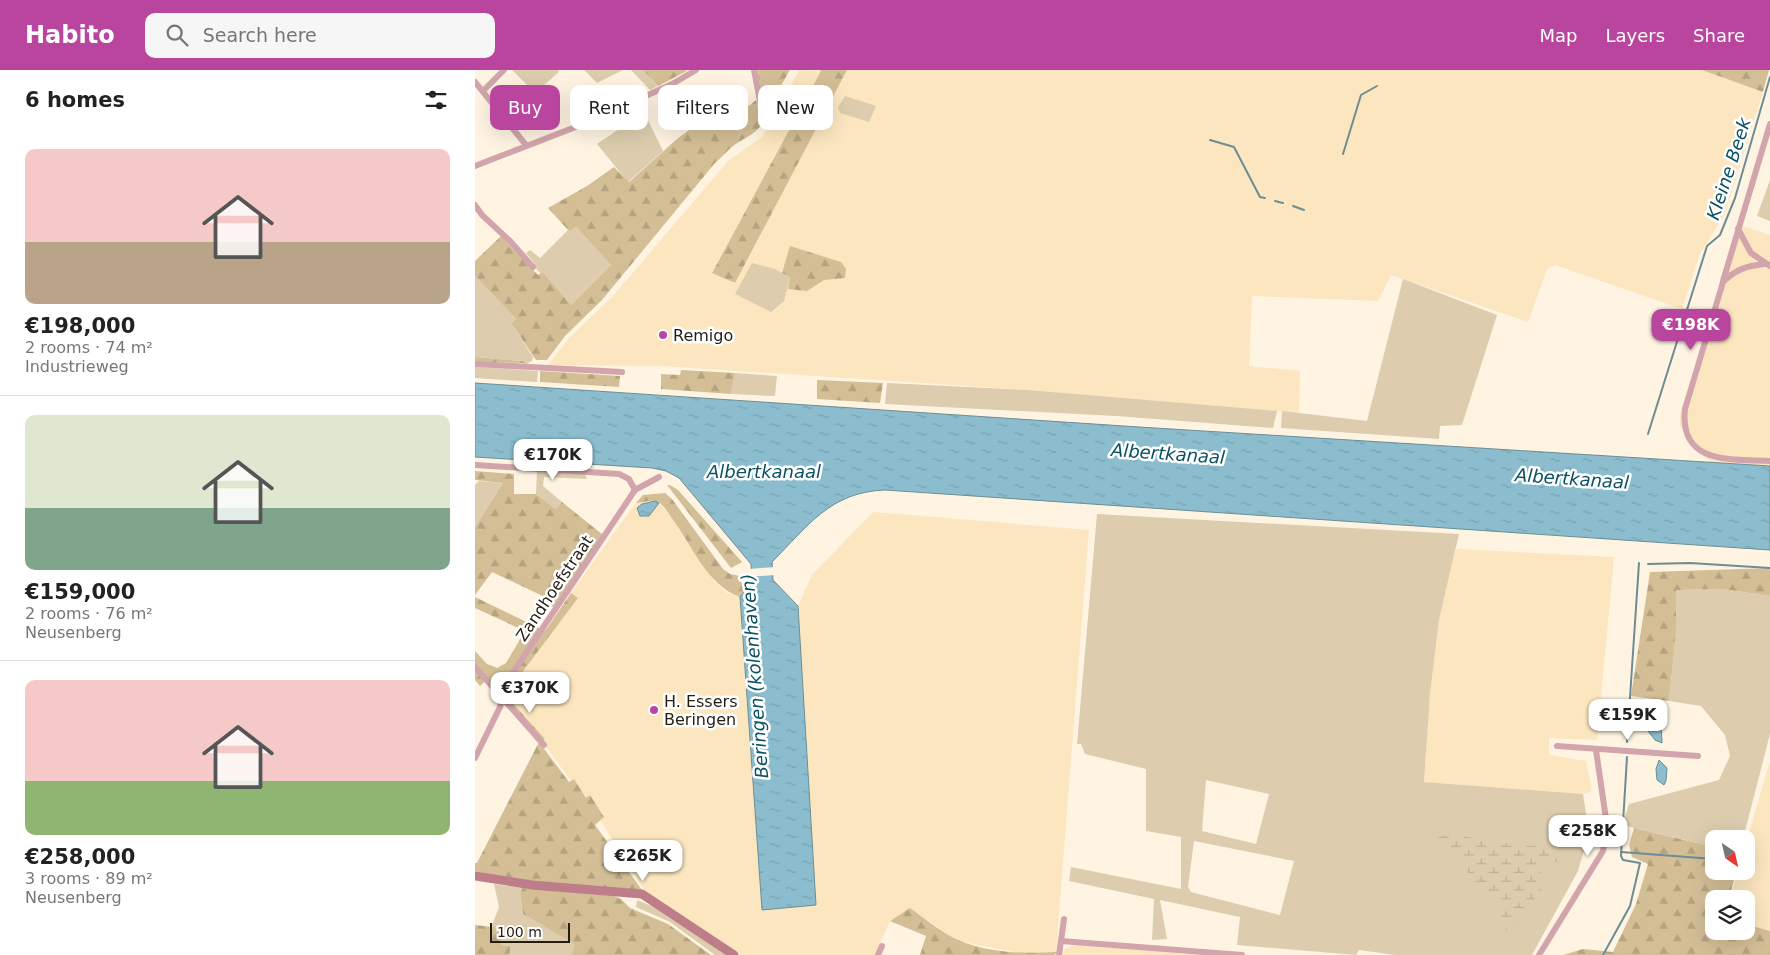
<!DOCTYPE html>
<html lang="en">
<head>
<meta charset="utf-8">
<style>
	:root { --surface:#fff; --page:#f6f6f6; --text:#222; --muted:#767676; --line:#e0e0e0; --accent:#b9459e }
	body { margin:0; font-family:"DejaVu Sans",sans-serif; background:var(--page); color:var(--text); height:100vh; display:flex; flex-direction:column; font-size:19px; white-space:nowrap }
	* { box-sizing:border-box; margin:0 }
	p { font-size:16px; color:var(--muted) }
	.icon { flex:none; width:28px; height:28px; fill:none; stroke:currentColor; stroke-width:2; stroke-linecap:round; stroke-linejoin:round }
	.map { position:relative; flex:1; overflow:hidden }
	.panel { display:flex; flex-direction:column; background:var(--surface); width:475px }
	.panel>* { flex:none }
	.guide { position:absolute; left:15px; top:15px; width:475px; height:45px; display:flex; gap:10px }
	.needle { width:32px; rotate:146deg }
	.tools { position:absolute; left:1230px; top:760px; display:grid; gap:10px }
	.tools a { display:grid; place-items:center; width:50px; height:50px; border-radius:10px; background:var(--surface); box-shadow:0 5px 20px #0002; font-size:25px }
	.scale { position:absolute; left:15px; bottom:12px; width:80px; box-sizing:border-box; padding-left:5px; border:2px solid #231d11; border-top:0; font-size:14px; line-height:18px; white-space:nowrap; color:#231d11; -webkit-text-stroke:4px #fff; paint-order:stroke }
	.price { position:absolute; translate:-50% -42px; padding:0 11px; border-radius:10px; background:#fff; color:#222; font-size:16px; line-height:32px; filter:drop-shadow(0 1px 2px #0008) }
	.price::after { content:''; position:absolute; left:50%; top:30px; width:15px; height:11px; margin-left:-8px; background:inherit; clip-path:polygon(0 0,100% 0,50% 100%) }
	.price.selected { background:var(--accent); color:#fff }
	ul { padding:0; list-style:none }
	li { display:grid; align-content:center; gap:10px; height:265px; padding:0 25px }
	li+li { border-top:1px solid var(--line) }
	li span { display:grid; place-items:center; height:155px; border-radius:10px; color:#555 }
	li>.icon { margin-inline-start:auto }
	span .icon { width:90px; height:90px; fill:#fffc; stroke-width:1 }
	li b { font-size:21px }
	h2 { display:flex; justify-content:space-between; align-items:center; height:60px; padding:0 25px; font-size:21px }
	.pill { padding:0 18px; border-radius:10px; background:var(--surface); box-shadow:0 5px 20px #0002; font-size:18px; line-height:45px }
	.pill.selected { background:var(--accent); color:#fff }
	header { display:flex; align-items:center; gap:30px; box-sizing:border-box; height:70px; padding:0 25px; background:var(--accent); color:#fff }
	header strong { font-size:24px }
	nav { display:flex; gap:28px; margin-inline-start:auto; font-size:18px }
	.search { width:350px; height:45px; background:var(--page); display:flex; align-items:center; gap:12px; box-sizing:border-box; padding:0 18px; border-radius:10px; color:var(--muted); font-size:19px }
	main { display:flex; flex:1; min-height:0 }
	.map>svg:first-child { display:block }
	.built { fill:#fbe6bf }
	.grass { fill:#ddcdae; fill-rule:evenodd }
	.forest { fill:url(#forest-firs) }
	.wetland { fill:url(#wetland-marsh) }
	.water { fill:url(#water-ripples); stroke:#6c8d95 }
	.pier { fill:#fff4e1 }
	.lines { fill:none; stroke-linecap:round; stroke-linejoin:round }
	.stream { stroke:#6c8d95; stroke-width:2 }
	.street { stroke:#d2a5ac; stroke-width:6 }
	.secondary { stroke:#bd7d89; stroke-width:9 }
	.poi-dot { fill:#b9459e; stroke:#fff; stroke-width:2 }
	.labels { text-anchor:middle; stroke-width:5; stroke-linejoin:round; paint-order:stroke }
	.poi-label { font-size:16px; fill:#231d11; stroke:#fff; text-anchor:start }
	.street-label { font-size:16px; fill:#231d11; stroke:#fff }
	.water-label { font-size:18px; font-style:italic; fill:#095163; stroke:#fff }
</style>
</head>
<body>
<header>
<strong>Habito</strong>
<div class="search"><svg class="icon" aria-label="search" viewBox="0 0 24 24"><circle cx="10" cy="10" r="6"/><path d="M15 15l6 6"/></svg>Search here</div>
<nav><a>Map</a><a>Layers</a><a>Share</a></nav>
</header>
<main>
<section class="panel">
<h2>6 homes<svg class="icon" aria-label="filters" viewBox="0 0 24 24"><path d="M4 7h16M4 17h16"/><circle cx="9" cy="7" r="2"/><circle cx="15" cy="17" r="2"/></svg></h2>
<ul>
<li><span style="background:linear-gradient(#f6c9c9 60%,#b9a48a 0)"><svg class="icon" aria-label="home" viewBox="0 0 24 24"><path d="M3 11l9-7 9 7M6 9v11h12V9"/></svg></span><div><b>€198,000</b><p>2 rooms · 74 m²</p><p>Industrieweg</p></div></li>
<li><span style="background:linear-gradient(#dfe7d0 60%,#7fa58c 0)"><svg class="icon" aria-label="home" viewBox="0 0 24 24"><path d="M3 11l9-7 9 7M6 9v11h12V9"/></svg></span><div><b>€159,000</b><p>2 rooms · 76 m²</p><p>Neusenberg</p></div></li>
<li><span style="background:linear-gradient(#f6c9c9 65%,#8fb573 0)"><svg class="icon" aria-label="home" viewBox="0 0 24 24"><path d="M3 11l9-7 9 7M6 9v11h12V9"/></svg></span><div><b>€258,000</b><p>3 rooms · 89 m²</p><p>Neusenberg</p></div></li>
</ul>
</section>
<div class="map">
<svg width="1295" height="885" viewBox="0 0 1295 885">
	<defs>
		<pattern id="forest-firs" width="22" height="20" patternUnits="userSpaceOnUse" patternTransform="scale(1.25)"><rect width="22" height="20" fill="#d3be96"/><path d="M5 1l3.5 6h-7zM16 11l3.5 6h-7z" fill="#b5a380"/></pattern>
		<pattern id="wetland-marsh" width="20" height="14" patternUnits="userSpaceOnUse" patternTransform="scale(1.25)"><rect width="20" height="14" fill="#ddcdae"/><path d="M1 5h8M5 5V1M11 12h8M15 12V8" fill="none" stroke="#bdb095"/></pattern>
		<pattern id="water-ripples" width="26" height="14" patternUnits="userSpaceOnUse" patternTransform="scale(1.25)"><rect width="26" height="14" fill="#8bbdce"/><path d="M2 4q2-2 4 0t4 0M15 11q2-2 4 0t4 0" fill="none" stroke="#78a2b0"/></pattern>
	</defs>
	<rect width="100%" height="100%" fill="#fff4e1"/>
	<!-- built -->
	<g class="built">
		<path d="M324,0L346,1L237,202L260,213L372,0H1227L1288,22L1249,146L1225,183L1207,239L1080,195L1072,199L1053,252L916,205L903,231L777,226L774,296L825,301L824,343L553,320L186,296L73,295L94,268L138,226L254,90L287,67Z"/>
		<path d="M1268,156L1295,165V396L1236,392L1214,373L1205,355V344Z"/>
		<path d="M179,431L186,434L207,461L239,511L252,523L265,527L287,840L341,835L323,536L337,505L398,442L614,460L581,882L550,884L493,873L475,866L435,838L415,851L400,885H267L170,821L125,750L128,747L115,726L111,728L99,709L96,711L67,671L70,669L33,628L34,620L103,528L96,523L152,445L161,433Z"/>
		<path d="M981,479L1139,487L1122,670L1074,668V685L1111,691L1117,721L1108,724L949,712L955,624L964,550Z"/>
		<path d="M1295,691V861L1271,854V829H1255L1263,801H1271V773Z"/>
		<path d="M600,875L726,885H587L591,878Z"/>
	</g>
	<!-- grass -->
	<g class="grass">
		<path d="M37,0H83L84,2L60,23Z"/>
		<path d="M109,0H148L122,13Z"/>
		<path d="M156,0H168L183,16L175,20Z"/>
		<path d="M370,26L401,36L394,52L365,43L363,37Z"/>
		<path d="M169,42L188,81L153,112L122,74Z"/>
		<path d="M1295,110V151L1282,146Z"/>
		<path d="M101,157L136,195L96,235L68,202L66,204L59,196L60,194L51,183L55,180L65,188L93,160L95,162Z"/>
		<path d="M277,193L300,199L315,207L309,231L296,242L260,224Z"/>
		<path d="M0,206L41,249L36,253L58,287L57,291L49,295L47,291L0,287Z"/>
		<path d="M928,209L1022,245L987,355L965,356L964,369L806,358L807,341L892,351Z"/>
		<path d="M0,297L63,301L62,312L0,308Z"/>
		<path d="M260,303L302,306L300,326L256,324Z"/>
		<path d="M412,313L553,320L802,341L798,358L641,346L410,334Z"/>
		<path d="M62,400L110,404L112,409L69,407L68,416L87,432L81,439L61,424Z"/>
		<path d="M4,411L28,413L0,457V415Z"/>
		<path d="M622,444L984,464L964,550L955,624L949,712L1108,724L1114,763L1103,801L1057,885H920L884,880L881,885L762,875L765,847L685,830L692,869L677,870L679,829L594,811L596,797L706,819V767L671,761V699L610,684L606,674H602ZM731,710L794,724L781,774L727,761ZM719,771L819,791L805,845L716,822L713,817Z"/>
		<path d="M1248,519L1295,526V664L1268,769H1239V777L1147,755L1154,734L1244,710L1255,686L1250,665L1226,636L1194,631L1201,563L1200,520Z"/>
		<path d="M19,814L47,818L45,824L48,844L101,874L97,885H34L36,876L26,875L16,858L24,837Z"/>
		<path d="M162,830L182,838L252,885H240L195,852L161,837Z"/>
	</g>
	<!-- forest -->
	<g class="forest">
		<path d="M168,0H210L212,1L183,16Z"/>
		<path d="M282,0H315L290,43Z"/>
		<path d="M344,0H372L260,213L237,203L346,1Z"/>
		<path d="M1227,0H1294L1288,22Z"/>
		<path d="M281,30L287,54C280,65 268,68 258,76C252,81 246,88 240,93L127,230L90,266L72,290H61L36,253L41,249L0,206V191L26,166L63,205L68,202L96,235L136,195L101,157L95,162L73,138L112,116L139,97L154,112L202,69L247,35L255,45L271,32L274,36Z"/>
		<path d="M315,176L366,192L371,199L370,208L349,210L332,221L313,219L315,207L307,203Z"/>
		<path d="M0,287L47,291L50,293L0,292Z"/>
		<path d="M206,300L260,303L256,324L186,319V304L205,305Z"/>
		<path d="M65,301L145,306L144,317L65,312Z"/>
		<path d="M342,310L408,313L405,333L342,329Z"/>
		<path d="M0,401L39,404V424H61L81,439L87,432L128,465L78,537L72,533L74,529L17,502L0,525V457L28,413L0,410Z"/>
		<path d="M192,415H195L203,420L267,492L256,498Z"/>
		<path d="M190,423L197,429L248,499L255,504L270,507V510L266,511L269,521L265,527C231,515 217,474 196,447C192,441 188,433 180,431C175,430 167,433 161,433L168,425Z"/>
		<path d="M1295,498V526L1248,519L1201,520V563L1194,631L1156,626L1175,502Z"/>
		<path d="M96,523L103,528L34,620L33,628L70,669L67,671L12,610L5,616L0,610V581L12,594L22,598L31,593L50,561L0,538V527L70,561Z"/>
		<path d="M64,672L94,712L99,709L111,728L115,725L129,747L120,755L167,820L40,810L0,801V793H2Z"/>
		<path d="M1159,758L1239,777V801H1261L1254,829H1239V861H1271V854L1295,861V885H1088L1108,879L1138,882L1161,834L1173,794L1157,787L1154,775Z"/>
		<path d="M47,818L139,826L146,829L155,838L193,854L236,885H97L100,874L48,844L45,824Z"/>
		<path d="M435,838C448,847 462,859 477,867C509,883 545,884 581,882L580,885H445L451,866L415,851Z"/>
		<path d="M0,855L26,858V875L36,876L34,885H0Z"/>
	</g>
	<!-- wetland -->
	<path class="wetland" d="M972,764L1044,775L1083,777L1087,791L1085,793L1071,790L1067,792L1065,804L1068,814L1067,819L1042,852L1032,861C1024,856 1023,842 1024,832L1006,819L1001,821C996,812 996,802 988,795V787L969,780L961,773V768Z"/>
	<!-- water -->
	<g class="water">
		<path d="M0,313L664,357L1295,396V480L410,420C355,422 333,456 297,492L298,510L323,536L341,835L287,840L265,527L277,512L276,494L204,408L191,401L177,398L0,387Z"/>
		<path d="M180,431L184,433L174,446H165L162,438L167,434Z"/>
		<path d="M1180,647L1186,651L1187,673L1180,670L1173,661L1174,653Z"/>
		<path d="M1184,690L1192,698L1191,711L1189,715L1182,710L1181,699Z"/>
	</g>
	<!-- pier -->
	<path class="pier" d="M300,497V505L274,507V499Z"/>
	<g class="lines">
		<!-- stream -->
		<g class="stream">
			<path d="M735,70L759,77L785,127L790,128"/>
			<path d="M868,84L886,25L902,16"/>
			<path d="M800,131L808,133"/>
			<path d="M818,136L829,140"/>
			<path d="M1173,364L1232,176L1245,165L1260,128L1295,7"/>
			<path d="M1173,494L1215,493L1295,498"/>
			<path d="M1152,672L1164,493"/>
			<path d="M1146,782L1239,789"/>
			<path d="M1128,885L1155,836L1165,793L1148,790L1146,786L1152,687"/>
		</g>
		<!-- street -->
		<g class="street">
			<path d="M279,0L288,47"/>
			<path d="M0,12L51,75"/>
			<path d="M8,21L29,0"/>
			<path d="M0,96L121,49L199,13L221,0"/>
			<path d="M0,135L7,145L35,171L58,197"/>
			<path d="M1263,159L1276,183L1295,196"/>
			<path d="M1289,194C1272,196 1261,199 1248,212L1210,339C1204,395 1256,389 1295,391"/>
			<path d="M1248,211L1295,54"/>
			<path d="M0,294L147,302"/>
			<path d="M0,395L144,404L154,409L160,420"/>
			<path d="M0,597L69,675"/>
			<path d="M1082,676L1223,686"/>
			<path d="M0,688L25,637L31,613L160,420L184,407"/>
			<path d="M586,871L767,885"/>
			<path d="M403,885L407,876"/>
			<path d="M584,885L589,849"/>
			<path d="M1064,885L1128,781L1132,756L1121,680"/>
		</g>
		<!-- secondary -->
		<path class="secondary" d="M0,806L57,815L167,824L259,885"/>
	</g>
	<!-- markers -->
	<g class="poi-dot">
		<circle cx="188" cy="265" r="5"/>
		<circle cx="179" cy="640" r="5"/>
	</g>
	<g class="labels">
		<!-- poi labels -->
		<g class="poi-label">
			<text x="198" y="271">Remigo</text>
			<text x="189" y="637">H. Essers<tspan x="189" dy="18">Beringen</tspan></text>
		</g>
		<!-- street labels -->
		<g class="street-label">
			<text transform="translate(79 518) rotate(-56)" y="6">Zandhoefstraat</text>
		</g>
		<!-- water labels -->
		<g class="water-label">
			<text transform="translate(1254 99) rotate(-72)" y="6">Kleine Beek</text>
			<text transform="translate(693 384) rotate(4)" y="6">Albertkanaal</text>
			<text x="289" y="408">Albertkanaal</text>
			<text transform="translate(1097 409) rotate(4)" y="6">Albertkanaal</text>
			<text transform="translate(280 606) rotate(-94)" y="6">Beringen (kolenhaven)</text>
		</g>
	</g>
</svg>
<div class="tools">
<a><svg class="needle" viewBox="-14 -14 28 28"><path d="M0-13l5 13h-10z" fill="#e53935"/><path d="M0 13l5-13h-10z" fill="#767676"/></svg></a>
<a><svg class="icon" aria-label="layers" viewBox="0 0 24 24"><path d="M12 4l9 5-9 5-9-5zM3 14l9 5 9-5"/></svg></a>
</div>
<div class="scale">100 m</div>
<b class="price selected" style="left:1216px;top:281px">€198K</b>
<b class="price" style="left:78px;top:411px">€170K</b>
<b class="price" style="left:55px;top:644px">€370K</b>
<b class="price" style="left:1153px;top:671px">€159K</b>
<b class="price" style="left:1113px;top:787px">€258K</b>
<b class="price" style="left:168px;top:812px">€265K</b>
<div class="guide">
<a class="pill selected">Buy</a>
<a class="pill">Rent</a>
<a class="pill">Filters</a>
<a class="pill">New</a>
</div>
</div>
</main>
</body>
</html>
